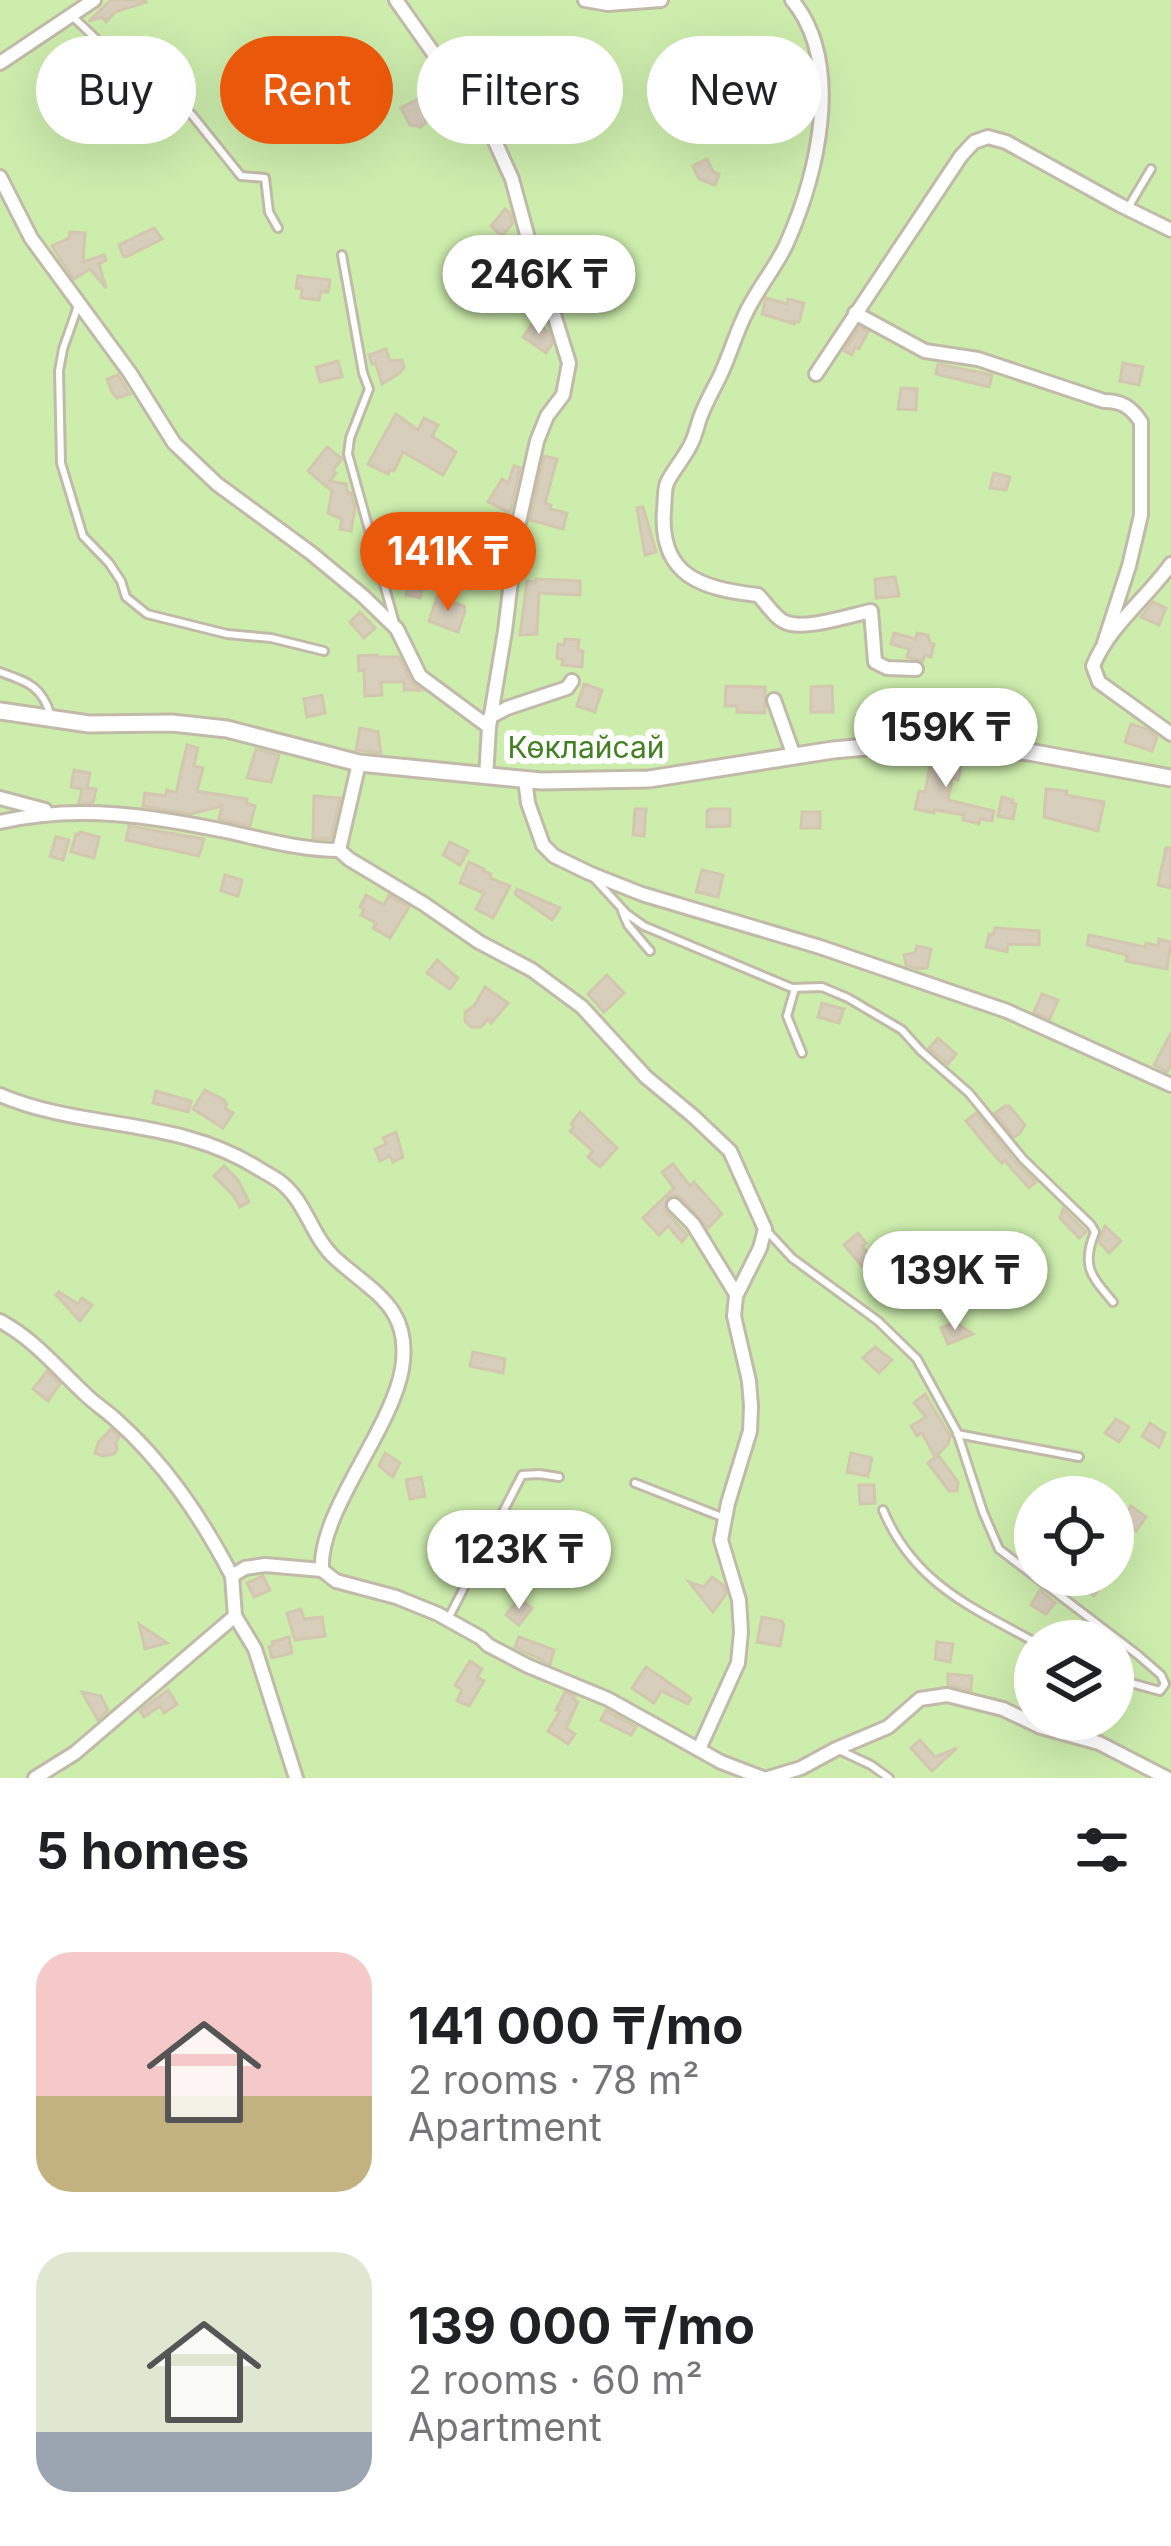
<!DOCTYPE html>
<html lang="en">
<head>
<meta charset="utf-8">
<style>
	:root { --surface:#fff; --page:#f6f6f6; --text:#202124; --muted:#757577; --accent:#ea580c }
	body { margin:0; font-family:Inter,sans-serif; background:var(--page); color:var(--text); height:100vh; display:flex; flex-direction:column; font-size:45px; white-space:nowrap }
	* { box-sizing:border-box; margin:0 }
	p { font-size:39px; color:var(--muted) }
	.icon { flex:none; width:66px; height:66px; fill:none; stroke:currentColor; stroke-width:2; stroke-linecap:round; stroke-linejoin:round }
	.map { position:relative; height:1778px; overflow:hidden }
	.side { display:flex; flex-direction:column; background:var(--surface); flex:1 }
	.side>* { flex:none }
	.banner { position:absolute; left:36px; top:36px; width:1101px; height:108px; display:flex; gap:24px }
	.buttons { position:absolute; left:1014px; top:1476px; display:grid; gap:24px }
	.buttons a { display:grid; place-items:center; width:120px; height:120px; border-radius:50%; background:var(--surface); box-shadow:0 12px 48px #0002; font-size:60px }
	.price { position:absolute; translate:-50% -102px; padding:0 27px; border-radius:42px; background:#fff; color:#222; font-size:39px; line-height:78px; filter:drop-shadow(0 3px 6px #0008) }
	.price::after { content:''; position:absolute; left:50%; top:72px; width:36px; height:27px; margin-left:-18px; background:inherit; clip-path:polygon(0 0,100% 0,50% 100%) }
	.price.active { background:var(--accent); color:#fff }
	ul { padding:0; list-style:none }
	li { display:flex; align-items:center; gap:36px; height:300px; padding:0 36px }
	li span { display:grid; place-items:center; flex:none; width:336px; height:240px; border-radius:36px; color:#555 }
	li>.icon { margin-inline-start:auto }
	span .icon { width:144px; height:144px; fill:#fffc; stroke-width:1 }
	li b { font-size:51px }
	h2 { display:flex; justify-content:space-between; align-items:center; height:144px; padding:0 36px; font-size:51px }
	.tag { padding:0 42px; border-radius:54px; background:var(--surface); box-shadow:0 12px 48px #0002; font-size:42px; line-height:108px }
	.tag.active { background:var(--accent); color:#fff }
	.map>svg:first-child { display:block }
	.garden { fill:#cdedad; fill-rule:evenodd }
	.building { fill:#d8cebc; stroke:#d3c7af; stroke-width:3 }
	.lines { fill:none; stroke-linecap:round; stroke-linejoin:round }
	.service-casing { stroke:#c2baa9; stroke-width:12 }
	.minor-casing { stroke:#c2baa9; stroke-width:18 }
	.tertiary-casing { stroke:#c2baa9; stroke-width:21 }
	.service { stroke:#fff; stroke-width:6 }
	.minor { stroke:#fff; stroke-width:12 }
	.tertiary { stroke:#fff; stroke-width:15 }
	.labels { text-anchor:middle; stroke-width:12; stroke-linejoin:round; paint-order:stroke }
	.park-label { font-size:30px; fill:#428023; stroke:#fff }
</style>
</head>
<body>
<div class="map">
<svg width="1171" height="1778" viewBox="0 0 1171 1778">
	<rect width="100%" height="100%" fill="#f5f2e8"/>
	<!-- garden -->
	<path class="garden" d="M0,0H1171V1778H0ZM1035,1497H1113V1575H1035ZM1035,1641H1113V1719H1035Z"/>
	<!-- building -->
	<g class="building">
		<path d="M111,0H145L146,2L115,12L106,22L102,17L89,21Z"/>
		<path d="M171,55L180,64L165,80L152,69L163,58L166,61Z"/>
		<path d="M524,59L543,63V81L515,73L517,65Z"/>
		<path d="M805,78L811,84V96L800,105L789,92Z"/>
		<path d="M422,97L428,110L425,123L421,127L410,125L401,108Z"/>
		<path d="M707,159L713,172L719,174L715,185L699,179L693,166Z"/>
		<path d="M505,209L510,213L513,223L502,236L491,226Z"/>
		<path d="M154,228L162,239L126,257L123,256L119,245Z"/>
		<path d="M70,232L85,233L83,262L104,255L106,260L99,264L106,288L90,269L74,279L60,259L52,246L69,238Z"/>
		<path d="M298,276L330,280L328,292H321L319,300L301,298L302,289L296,288Z"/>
		<path d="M766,298L787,304L788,299L804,303L799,322L795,321L794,324L762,314Z"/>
		<path d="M534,322L549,332L552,344L546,353L523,337Z"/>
		<path d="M860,327L868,332L859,349L855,347L852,355L844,351Z"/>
		<path d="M386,349L390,361L402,360L404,367L400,373L382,384L376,364H372L369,355Z"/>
		<path d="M338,361L342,377L320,382L316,367Z"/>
		<path d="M1123,363L1143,367L1139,385L1120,381Z"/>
		<path d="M938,364L992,375L989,387L936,374Z"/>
		<path d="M118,375L130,394L117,398L113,394L107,379Z"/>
		<path d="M901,388L917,389L916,410L898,409Z"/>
		<path d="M396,414L418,430L424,418L438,425L432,436L456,452L443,475L403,452L394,471L390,470L388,474L368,464Z"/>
		<path d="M327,447L342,459L333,470L336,473L330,481L346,484L348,493H351L355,508L351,531L340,529L342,519L328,513L332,491L308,471Z"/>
		<path d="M544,456L557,459L545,503L551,505L550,509L567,513L563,529L530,520Z"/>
		<path d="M514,466L520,468L510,513L488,502L502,479L508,483Z"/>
		<path d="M994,473L1010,477L1006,490L990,488Z"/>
		<path d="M643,507L656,552L645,555L637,508Z"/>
		<path d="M411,574L425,578L420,598L406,595Z"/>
		<path d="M895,577L899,596L876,598L875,579Z"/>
		<path d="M536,579L580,581V595L539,593L537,634L520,635L527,581L536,582Z"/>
		<path d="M437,597L464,606L465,611L458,632L429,621Z"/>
		<path d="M1153,602L1166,608L1159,625L1141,617Z"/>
		<path d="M360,612L375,628L364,638L350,622Z"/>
		<path d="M894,633L916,639L917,633L928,635L930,643L934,644L931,657L925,655L923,661L907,657L909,649L891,644Z"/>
		<path d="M565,639L579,640L578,650L583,651L582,667L562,665L563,659L557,658L558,644L564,645Z"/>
		<path d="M377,655V657H399L411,682L421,690H404V682H381L382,695L365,696L364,670L359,671L358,656Z"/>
		<path d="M584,684L602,690L595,712L577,706Z"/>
		<path d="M726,686L765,687V713L737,712V706H725Z"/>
		<path d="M832,686L833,712H811V687Z"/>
		<path d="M939,693L964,700L966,694L984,700L980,710L1010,718L1007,730L1013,732L1012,738L969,734L970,730L932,719Z"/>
		<path d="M322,695L325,713L307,717L304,699Z"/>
		<path d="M1131,724L1146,729L1157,737L1152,751L1125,742Z"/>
		<path d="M360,728L378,732L381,753L356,750Z"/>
		<path d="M187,745L198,748L194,766L203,768L197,791L247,799L246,803L255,806L250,826L219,819L222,806L191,814L143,806L145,793L165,796L167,790L176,793Z"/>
		<path d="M256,749L279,755L271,782L247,778Z"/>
		<path d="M922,754L963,758L958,780L952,778L948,800L994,811L992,821L980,819L979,824L963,820L964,815L935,810L934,813L915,809L919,791L925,792L930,766L920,764Z"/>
		<path d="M74,770L90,773L87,788L96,789L93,803H79L82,789L71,787Z"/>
		<path d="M1046,789L1067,791L1066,795L1104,802L1098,831L1044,817Z"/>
		<path d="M314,796L340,798L331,839L313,838Z"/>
		<path d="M1002,797L1013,800L1012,803L1016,804L1013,819L998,816Z"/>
		<path d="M635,809H646L644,836L633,835Z"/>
		<path d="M710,809H730V826L707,827V811Z"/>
		<path d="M802,812H820V828H801Z"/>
		<path d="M129,826L204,839L199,856L126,840Z"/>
		<path d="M80,832L99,837L94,858L71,852L76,834L79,835Z"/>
		<path d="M56,837L69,840L63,860L50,856Z"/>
		<path d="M450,842L468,851L460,865L443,855Z"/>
		<path d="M1166,848H1171V888L1158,885Z"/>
		<path d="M469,862L484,869L483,871L491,874L490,878L510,886L493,918L476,909L484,893L460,883Z"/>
		<path d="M702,870L723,875L718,897L696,892Z"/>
		<path d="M225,875L242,880L238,896L221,891Z"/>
		<path d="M517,889L560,908L552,920L515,894Z"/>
		<path d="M366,895L384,905L389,895L409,907L390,938L373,928L376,923L361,915L364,909L360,907Z"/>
		<path d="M995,928L1039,931V945L1008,944L1007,952L986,947L989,934L993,935Z"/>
		<path d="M1089,935L1145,947L1146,943L1158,946L1159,939L1171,942L1167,969L1126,961L1127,955L1087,945Z"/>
		<path d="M917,946L931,949L927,968L918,969L906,965L904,955L915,953Z"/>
		<path d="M437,960L458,978L450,989L427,973Z"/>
		<path d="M607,975L624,993L604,1012L588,994Z"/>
		<path d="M485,987L508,1003L491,1023L488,1019L481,1027H471L465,1021V1012L474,1006Z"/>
		<path d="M1042,994L1058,1000L1050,1019L1034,1012Z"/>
		<path d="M822,1003L844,1009L839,1023L818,1017Z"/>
		<path d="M1171,1033V1064L1167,1072L1154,1065Z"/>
		<path d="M938,1038L956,1054L948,1064L929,1048Z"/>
		<path d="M205,1090L224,1100L227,1104L225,1108L233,1113L223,1128L193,1109Z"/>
		<path d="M156,1091L191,1101L188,1112L153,1103Z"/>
		<path d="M1005,1106H1009L1025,1125L1019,1134L1014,1137L995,1113Z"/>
		<path d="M580,1112L617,1148L600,1167L588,1157L593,1151L570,1131L574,1127L571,1124Z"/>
		<path d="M976,1113L1017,1164L1036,1182L1029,1188L1004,1160L1002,1163L989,1149L966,1121Z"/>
		<path d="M396,1132L403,1157L393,1162L390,1156L380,1161L375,1149L386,1144L383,1138Z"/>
		<path d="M673,1164L690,1186L694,1182L722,1214L708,1228L681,1198L676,1195L668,1197L664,1209L687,1235L682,1242L668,1226L659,1235L643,1218L674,1188L662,1172Z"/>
		<path d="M224,1166L238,1180L249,1202L240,1207L233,1195L214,1176Z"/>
		<path d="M1063,1209L1086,1232L1079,1238L1060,1218Z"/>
		<path d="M1105,1226L1121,1241L1109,1253L1099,1242Z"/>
		<path d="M858,1233L866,1243L862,1246L881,1269L871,1277L844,1245Z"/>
		<path d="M912,1256L924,1271L919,1281L909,1284L896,1269Z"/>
		<path d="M59,1292L78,1304L82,1298L92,1305L80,1321L56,1295Z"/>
		<path d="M955,1322L973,1334L948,1344L941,1328Z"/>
		<path d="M875,1347L892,1360L879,1373L863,1358Z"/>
		<path d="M473,1352L505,1359L503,1373L470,1366Z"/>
		<path d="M47,1371L60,1384L48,1401L33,1389Z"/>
		<path d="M925,1394L950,1436L948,1444L935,1457L922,1433L917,1436L911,1426L926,1417L914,1403Z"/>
		<path d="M1116,1419L1129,1427L1119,1442L1105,1433Z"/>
		<path d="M1150,1423L1165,1433L1159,1447L1142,1436Z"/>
		<path d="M111,1429L119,1437L116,1443L117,1450L114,1454L103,1456L95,1453L98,1443Z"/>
		<path d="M385,1453L400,1463L393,1477L379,1466Z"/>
		<path d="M851,1453L872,1458L868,1476L847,1472Z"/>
		<path d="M938,1455L958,1482L957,1491H949L928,1463Z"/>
		<path d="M421,1477L425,1496L410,1499L406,1480Z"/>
		<path d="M859,1485H874L875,1503L860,1504Z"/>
		<path d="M1131,1506L1146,1517L1136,1531L1120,1520Z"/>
		<path d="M566,1538L584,1554L574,1559H565L556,1551Z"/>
		<path d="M1092,1575H1110L1094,1596L1083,1588Z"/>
		<path d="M263,1576L270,1590L254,1597L247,1583Z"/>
		<path d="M712,1577L724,1586L726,1594L713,1612L689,1582L704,1587Z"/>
		<path d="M1040,1590L1055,1603L1046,1614L1031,1605Z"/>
		<path d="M519,1599L532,1608L519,1625L506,1615Z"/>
		<path d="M301,1609L304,1619L322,1617L325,1636L295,1640L287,1613Z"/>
		<path d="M762,1617L782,1621L784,1625L780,1646L757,1642Z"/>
		<path d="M139,1624L167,1643L145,1649Z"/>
		<path d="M289,1637L292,1653L272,1658L269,1647L273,1646L272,1642Z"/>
		<path d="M519,1637L554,1650L550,1664L515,1647Z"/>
		<path d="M937,1642L953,1644L950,1662L935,1659Z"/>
		<path d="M470,1661L482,1669L477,1677L484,1681L469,1706L457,1701L462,1690L455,1685Z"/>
		<path d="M646,1667L691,1698L688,1704L661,1691L654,1703L632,1688Z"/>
		<path d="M948,1674L972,1676L971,1690L948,1685Z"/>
		<path d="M168,1690L177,1704L164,1713L160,1706L144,1717L140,1711Z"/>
		<path d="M82,1692L101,1696L108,1710L98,1720Z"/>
		<path d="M565,1692L575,1697L573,1699L578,1702L566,1728L575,1734L568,1744L548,1731L560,1711L556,1710Z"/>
		<path d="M606,1710L636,1727L631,1735L601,1720Z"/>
		<path d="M920,1740L935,1757L957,1748L932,1771L911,1748Z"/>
	</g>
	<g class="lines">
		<!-- service casing -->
		<g class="service-casing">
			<g id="service">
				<path d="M72,16L111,53L170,94L192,115L241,176L265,178L269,212L278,228"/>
				<path d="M1129,206L1151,169"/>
				<path d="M342,255L363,373L369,389L350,438L348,454L394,620"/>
				<path d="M78,306L63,349L59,371L61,463L83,536L109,563L121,581L126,597L147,614L227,634L271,638L324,651"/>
				<path d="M0,672C28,682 42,686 51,716"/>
				<path d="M592,876L627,914L644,926L792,988L822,987L848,998L902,1030L921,1051L969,1093L1023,1159L1091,1225L1095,1232C1081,1266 1091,1276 1113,1302"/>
				<path d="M622,911L628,925L650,951"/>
				<path d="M795,988L787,1016L802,1053"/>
				<path d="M768,1232L792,1258L878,1321L917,1359L957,1432L983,1512L999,1549L1138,1655L1161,1675L1165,1684L1160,1691L1113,1678"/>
				<path d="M957,1434L1079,1457"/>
				<path d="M635,1483L722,1517"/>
				<path d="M883,1510C913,1582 970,1607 1035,1642"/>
				<path d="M448,1619L522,1475L539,1474L559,1477"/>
				<path d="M839,1750L871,1765L889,1778"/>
			</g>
		</g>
		<!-- minor casing -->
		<g class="minor-casing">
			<g id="minor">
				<path d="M396,0L494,139L512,179L541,286L552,308L569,363L563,395L547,416L537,441L517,531L505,631L489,727L486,777"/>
				<path d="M585,0L608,4L661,0"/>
				<path d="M792,0C845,64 817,176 786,245C774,270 755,292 744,317C735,336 729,357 720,376C713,390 705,404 700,418C697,427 695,436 691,444C685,457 671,473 667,483C664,490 665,502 664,510C659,576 702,589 758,595C766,603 775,618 785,622C804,631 851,615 871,611L875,662L887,668L916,669"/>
				<path d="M0,63L94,0"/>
				<path d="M0,177L31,238L130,373L174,443L217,484L311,553L363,596L397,629L420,676L489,727"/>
				<path d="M855,313L925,351L978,359L1104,401C1122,401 1131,407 1141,422V515L1129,566L1104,643"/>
				<path d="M816,374L961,156L974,142L988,137L1006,142L1120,205L1171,230"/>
				<path d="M1171,564C1146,599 1109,626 1093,666L1099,682L1171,734"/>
				<path d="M774,700L794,756"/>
				<path d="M490,717L507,708L567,688L572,681"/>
				<path d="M359,763L339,850L349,859L424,904L479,942L532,970L582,1007L646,1077L693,1116L730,1151L765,1229L760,1248L736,1296L734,1316L749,1381L751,1406L750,1431L728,1503L721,1540L739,1600L741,1632L738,1663L699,1749"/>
				<path d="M525,779L528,803L543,845L554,856L589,873L642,894L820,947L1007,1011L1171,1085"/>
				<path d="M0,798L45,810"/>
				<path d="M0,822C78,804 153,816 230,832C266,840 302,850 339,850"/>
				<path d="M0,1095C85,1131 177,1116 261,1170C269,1175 278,1179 284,1185C307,1205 313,1239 336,1259C374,1293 412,1308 402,1369C391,1431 318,1513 322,1570"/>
				<path d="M674,1205L693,1224L736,1294"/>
				<path d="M0,1321C35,1340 57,1368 85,1394C94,1403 105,1410 114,1418C165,1463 201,1517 232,1576L245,1568L265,1565L322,1570L336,1581L396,1597L438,1614L481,1638L488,1645L528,1666L608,1699L721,1762L763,1778"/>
				<path d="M232,1576L235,1616L255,1649L296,1778"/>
				<path d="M35,1778L75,1753L235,1616"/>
				<path d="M768,1778L801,1768L836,1749L888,1727L920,1699L947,1695L1003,1709L1041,1727L1099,1743L1167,1778"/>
			</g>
		</g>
		<!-- tertiary casing -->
		<g class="tertiary-casing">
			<path id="tertiary" d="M0,711L89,724L172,723L227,729L359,763L541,781L649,779L833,750L924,742L1029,752L1171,778"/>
		</g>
		<!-- service -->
		<use href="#service" class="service"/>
		<!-- minor -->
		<use href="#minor" class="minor"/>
		<!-- tertiary -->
		<use href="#tertiary" class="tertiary"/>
	</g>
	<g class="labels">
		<!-- park labels -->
		<g class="park-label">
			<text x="586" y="758">Көклайсай</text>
		</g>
	</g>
</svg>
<div class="buttons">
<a><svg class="icon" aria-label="locate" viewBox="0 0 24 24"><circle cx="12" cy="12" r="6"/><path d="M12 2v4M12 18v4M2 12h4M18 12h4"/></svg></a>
<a><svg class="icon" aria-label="layers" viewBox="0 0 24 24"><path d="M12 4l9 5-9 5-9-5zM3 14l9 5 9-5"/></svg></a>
</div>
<b class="price" style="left:539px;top:337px">246K ₸</b>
<b class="price active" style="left:448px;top:614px">141K ₸</b>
<b class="price" style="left:946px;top:790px">159K ₸</b>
<b class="price" style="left:955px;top:1333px">139K ₸</b>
<b class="price" style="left:519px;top:1612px">123K ₸</b>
<div class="banner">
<a class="tag">Buy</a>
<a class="tag active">Rent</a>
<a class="tag">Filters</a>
<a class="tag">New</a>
</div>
</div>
<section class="side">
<h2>5 homes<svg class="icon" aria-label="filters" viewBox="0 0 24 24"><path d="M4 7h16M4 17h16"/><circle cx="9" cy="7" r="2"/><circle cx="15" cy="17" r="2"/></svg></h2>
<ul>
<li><span style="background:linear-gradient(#f6c9c9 60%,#c2b280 0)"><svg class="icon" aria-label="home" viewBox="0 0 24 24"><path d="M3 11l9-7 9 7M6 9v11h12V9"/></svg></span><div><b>141 000 ₸/mo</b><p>2 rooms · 78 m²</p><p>Apartment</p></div></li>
<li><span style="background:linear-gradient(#dfe7d0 75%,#9aa5b1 0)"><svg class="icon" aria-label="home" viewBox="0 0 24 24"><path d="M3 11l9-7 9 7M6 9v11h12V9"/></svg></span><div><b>139 000 ₸/mo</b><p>2 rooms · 60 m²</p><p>Apartment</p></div></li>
</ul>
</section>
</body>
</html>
